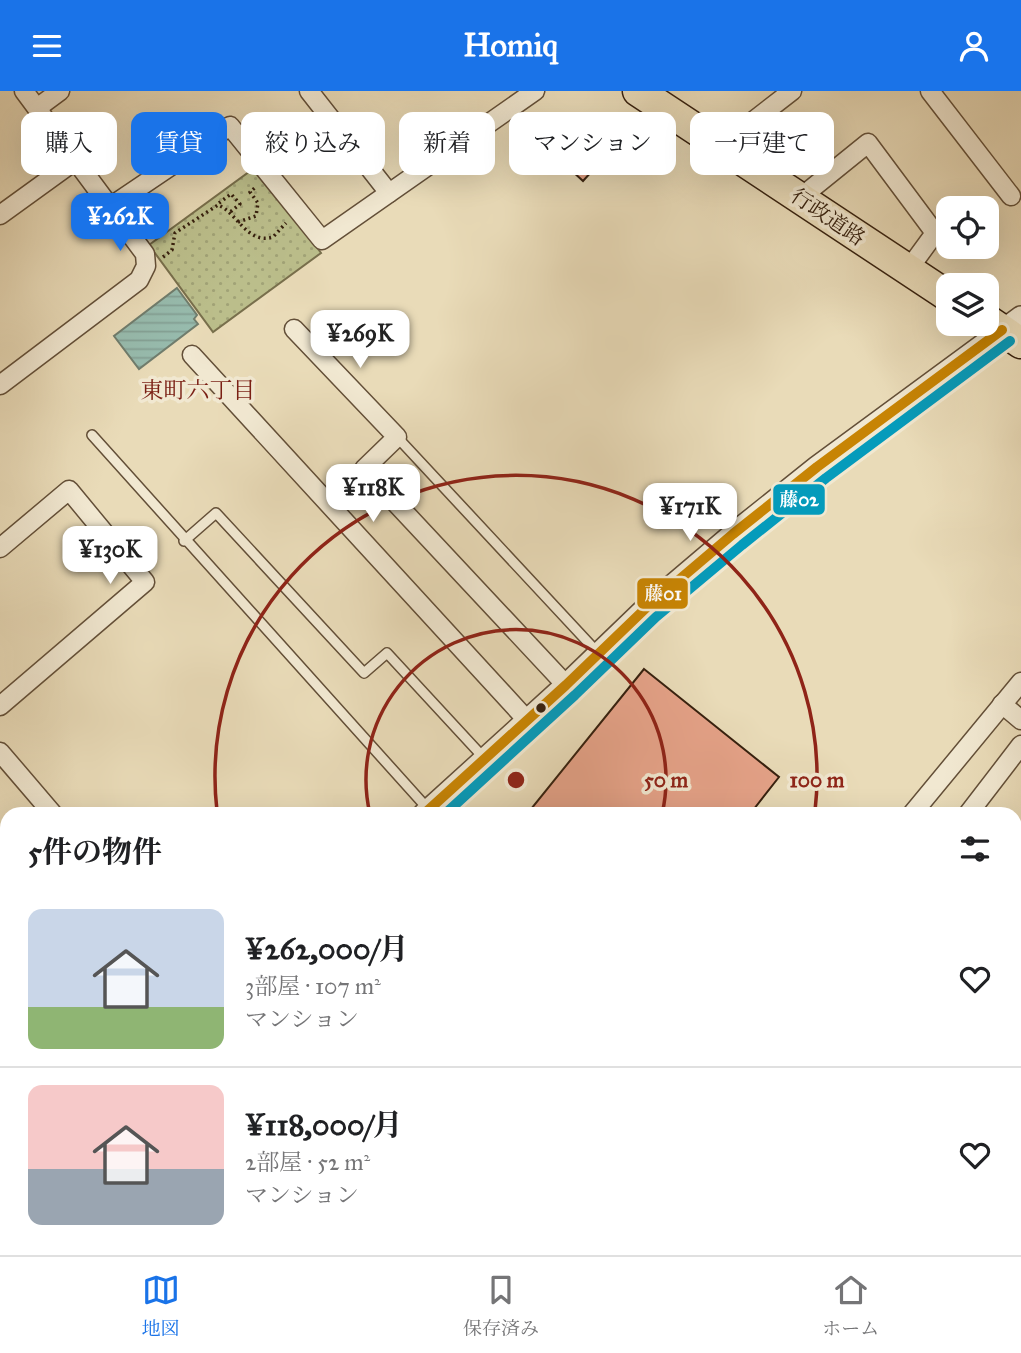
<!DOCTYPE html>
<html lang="ja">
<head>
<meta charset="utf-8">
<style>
	:root { --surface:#fff; --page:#f2f2f2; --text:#202124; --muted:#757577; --line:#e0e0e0; --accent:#1a73e8 }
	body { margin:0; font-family:"IM FELL Great Primer","Noto Serif JP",serif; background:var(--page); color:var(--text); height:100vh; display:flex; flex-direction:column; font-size:26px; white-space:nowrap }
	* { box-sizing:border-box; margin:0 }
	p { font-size:23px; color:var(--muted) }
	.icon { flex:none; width:38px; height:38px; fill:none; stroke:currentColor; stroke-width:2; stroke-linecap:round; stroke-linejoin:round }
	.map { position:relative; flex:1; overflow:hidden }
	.sheet { position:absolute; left:0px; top:716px; width:1022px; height:450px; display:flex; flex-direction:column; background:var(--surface); border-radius:21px 21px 0 0; box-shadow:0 7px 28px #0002 }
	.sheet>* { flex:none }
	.banner { position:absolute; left:21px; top:21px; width:980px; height:63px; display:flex; gap:14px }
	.buttons { position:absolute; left:936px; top:105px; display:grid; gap:14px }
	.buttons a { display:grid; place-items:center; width:63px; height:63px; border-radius:14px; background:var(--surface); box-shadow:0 7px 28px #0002; font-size:35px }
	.price { position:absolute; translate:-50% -60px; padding:0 16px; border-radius:14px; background:#fff; color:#222; font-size:23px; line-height:46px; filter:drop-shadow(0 2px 4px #0008) }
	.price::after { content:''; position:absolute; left:50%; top:42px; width:21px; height:16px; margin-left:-10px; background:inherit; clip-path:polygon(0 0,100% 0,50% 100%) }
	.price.on { background:var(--accent); color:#fff }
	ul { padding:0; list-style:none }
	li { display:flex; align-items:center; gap:21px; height:175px; padding:0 28px }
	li+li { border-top:2px solid var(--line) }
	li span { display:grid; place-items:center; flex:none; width:196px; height:140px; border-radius:14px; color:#555 }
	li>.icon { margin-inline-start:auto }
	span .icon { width:84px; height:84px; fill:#fffc; stroke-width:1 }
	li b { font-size:30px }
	h2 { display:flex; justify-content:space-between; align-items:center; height:84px; padding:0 28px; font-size:30px }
	.pill { padding:0 24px; border-radius:14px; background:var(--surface); box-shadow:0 7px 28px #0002; font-size:24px; line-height:63px }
	.pill.on { background:var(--accent); color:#fff }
	header { display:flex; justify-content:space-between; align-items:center; height:91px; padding:0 28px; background:var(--accent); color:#fff; font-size:32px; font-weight:700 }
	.tabs { display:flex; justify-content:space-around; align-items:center; height:98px; border-top:2px solid var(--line); background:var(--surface); font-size:19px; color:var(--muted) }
	.tabs a { display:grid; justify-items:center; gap:4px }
	.tabs .on { color:var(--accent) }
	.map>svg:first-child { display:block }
	.park { fill:url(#park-dots); stroke:#786f4c; stroke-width:2 }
	.water { fill:url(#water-rules); stroke:#707d6d; stroke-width:2 }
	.building { fill:#e5a288; stroke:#36200e; stroke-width:2 }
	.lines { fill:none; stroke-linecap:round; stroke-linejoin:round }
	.service-casing { stroke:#634f38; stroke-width:12 }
	.minor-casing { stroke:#634f38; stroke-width:21 }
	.tertiary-casing { stroke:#634f38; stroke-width:24 }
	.trunk-casing { stroke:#36200e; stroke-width:33 }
	.path { stroke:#36200e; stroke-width:3.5; stroke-dasharray:2 3.5; stroke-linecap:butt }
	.service { stroke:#f1e8d1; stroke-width:9 }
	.minor { stroke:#f1e8d1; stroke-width:18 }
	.tertiary { stroke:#f1e8d1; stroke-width:21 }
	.trunk { stroke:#e9dbb8; stroke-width:30 }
	.bus-1-casing { stroke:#f1e8d1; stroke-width:16 }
	.bus-2-casing { stroke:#f1e8d1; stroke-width:16 }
	.bus-1 { stroke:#c78404; stroke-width:10 }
	.bus-2 { stroke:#059bbb; stroke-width:10 }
	.ring { fill:none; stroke:#8f2418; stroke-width:3.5 }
	.bus-dot { fill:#36200e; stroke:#f1e8d1; stroke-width:2.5 }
	.labels { text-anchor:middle; stroke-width:7; stroke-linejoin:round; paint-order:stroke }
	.street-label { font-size:21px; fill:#36200e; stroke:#f1e8d1 }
	.neighbourhood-label { font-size:23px; fill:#7a1f14; stroke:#f1e8d1 }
	.centre { fill:#8f2418; stroke:#f1e8d1; stroke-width:3.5 }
	.ring-label { font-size:21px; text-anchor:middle; font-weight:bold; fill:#8f2418; stroke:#f1e8d1; stroke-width:7; stroke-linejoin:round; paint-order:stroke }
	.line-badge { stroke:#f1e8d1; stroke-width:2.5 }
	.badge-label { font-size:19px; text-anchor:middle; font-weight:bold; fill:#fff }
</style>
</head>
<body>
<header><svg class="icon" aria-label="menu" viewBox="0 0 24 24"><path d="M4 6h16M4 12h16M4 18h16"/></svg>Homiq<svg class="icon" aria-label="person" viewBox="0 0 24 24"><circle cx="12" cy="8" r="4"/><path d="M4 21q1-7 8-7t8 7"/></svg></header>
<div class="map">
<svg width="1021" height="1164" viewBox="0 0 1021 1164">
	<defs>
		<pattern id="park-dots" width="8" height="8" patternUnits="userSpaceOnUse" patternTransform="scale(1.75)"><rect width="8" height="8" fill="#bbbe8b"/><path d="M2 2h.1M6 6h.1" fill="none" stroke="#a1a377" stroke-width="1.8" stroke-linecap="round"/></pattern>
		<pattern id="water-rules" width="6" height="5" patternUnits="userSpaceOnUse" patternTransform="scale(1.75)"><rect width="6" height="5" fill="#97bbad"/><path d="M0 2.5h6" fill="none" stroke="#83a094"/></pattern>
	</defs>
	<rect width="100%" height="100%" fill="#e9dbb8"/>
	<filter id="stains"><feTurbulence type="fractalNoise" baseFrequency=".00286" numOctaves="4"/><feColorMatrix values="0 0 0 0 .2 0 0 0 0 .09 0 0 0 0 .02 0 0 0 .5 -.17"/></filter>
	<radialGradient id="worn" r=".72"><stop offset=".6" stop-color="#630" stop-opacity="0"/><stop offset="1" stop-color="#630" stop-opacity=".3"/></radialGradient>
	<!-- park -->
	<path class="park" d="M257,75L321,162L213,241L149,154Z"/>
	<!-- water -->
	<path class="water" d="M177,197L197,224L194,228L198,233L139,278L114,245Z"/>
	<!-- building -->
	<g class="building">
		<path d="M565,34L602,69L583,90L545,55Z"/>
		<path d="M644,578L779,686L750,723H527Z"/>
	</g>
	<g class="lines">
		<!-- service casing -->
		<g class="service-casing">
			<g id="service">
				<path d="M92,344L428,718"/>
				<path d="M397,346L598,562"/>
				<path d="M184,450L216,422L364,582L387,562L484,667"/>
				<path d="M131,1158L137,1164"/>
				<path d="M339,1158L345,1164"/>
				<path d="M380,1164L386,1158"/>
			</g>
		</g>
		<!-- minor casing -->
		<g class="minor-casing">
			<g id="minor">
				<path d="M309,0L389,102"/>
				<path d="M930,0L1011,105"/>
				<path d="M37,17L60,0"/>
				<path d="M721,55L792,0"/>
				<path d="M800,107L868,52L935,142L908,179"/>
				<path d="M110,116L230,35L322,149L535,0"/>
				<path d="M0,124L76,69"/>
				<path d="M294,238L397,346L364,378L566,594"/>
				<path d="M192,264L526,628"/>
				<path d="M0,294L139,189L146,175L145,163L24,0"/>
				<path d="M0,457L69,399L145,491L0,615"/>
				<path d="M1002,613L1021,629"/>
				<path d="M0,661L53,723"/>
				<path d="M912,723L1021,591"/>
				<path d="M968,723L1021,654"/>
				<path d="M0,797L7,791"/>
				<path d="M1015,989L1021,980"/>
				<path d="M1015,1000L1021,1005"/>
				<path d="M1015,1052L1021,1058"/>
				<path d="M873,1164L879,1158"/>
			</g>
		</g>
		<!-- tertiary casing -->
		<g class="tertiary-casing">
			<g id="tertiary">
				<path d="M424,723L566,594L647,516L733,443L817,376L1021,226"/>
				<path d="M925,1158L926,1164"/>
				<path d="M26,1164L32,1158"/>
			</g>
		</g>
		<!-- trunk casing -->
		<g class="trunk-casing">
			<g id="trunk">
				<path d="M638,0L948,205"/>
				<path d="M987,229L1021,252"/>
			</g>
		</g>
		<!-- path -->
		<g class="path">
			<path d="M219,112L231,103L240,113L229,122"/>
			<path d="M238,131L256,125L258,112L250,101L257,95"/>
			<path d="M163,166L172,159L175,142L218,114C237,121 247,154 273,146L286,132"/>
		</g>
		<!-- service -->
		<use href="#service" class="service"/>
		<!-- minor -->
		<use href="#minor" class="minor"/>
		<!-- tertiary -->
		<use href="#tertiary" class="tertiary"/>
		<!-- trunk -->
		<use href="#trunk" class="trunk"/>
		<!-- bus-1 casing -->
		<g class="bus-1-casing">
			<path id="bus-1" d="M424,723L566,594L647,516L733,443L817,376L1002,239"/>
		</g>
		<!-- bus-2 casing -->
		<g class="bus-2-casing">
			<path id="bus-2" d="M445,723L575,604L656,526L742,454L826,387L1010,250"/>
		</g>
		<!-- bus-1 -->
		<use href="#bus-1" class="bus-1"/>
		<!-- bus-2 -->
		<use href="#bus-2" class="bus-2"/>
	</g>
	<!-- distance rings -->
	<g class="ring">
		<path d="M370 723A150 150 0 1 1 662 723"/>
		<path d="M217 720A301 301 0 1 1 815 720"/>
	</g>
	<!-- markers -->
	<circle class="bus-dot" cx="541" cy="617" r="6"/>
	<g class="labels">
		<!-- street labels -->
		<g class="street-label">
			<text transform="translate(828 126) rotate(34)" y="7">行政道路</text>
		</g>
		<!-- neighbourhood labels -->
		<g class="neighbourhood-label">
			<text x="198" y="307">東町六丁目</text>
		</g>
	</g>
	<circle cx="516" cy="689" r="10" class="centre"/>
	<g class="ring-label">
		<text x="666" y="696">50 m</text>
		<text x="817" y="696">100 m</text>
	</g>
	<g class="line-badge">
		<rect x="772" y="392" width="54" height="33" rx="7" fill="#059bbb"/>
		<rect x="636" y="486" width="53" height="33" rx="7" fill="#c78404"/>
	</g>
	<g class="badge-label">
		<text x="799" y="415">藤02</text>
		<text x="663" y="509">藤01</text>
	</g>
	<rect width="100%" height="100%" filter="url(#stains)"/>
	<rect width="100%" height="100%" fill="url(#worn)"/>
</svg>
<div class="buttons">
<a><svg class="icon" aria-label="locate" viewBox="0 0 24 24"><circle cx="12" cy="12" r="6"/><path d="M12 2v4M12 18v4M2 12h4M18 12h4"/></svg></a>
<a><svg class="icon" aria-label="layers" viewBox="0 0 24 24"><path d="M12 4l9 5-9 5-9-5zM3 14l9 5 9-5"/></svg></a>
</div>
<b class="price on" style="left:120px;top:162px">¥262K</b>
<b class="price" style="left:360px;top:279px">¥269K</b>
<b class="price" style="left:373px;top:433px">¥118K</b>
<b class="price" style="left:690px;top:452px">¥171K</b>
<b class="price" style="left:110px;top:495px">¥130K</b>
<div class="banner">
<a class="pill">購入</a>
<a class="pill on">賃貸</a>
<a class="pill">絞り込み</a>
<a class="pill">新着</a>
<a class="pill">マンション</a>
<a class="pill">一戸建て</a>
</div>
<section class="sheet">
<h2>5件の物件<svg class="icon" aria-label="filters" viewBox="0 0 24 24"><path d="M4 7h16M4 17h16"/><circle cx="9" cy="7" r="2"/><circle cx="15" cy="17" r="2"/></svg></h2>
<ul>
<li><span style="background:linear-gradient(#c9d6e8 70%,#8fb573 0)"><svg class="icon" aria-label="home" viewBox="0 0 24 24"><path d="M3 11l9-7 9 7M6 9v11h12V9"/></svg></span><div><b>¥262,000/月</b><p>3部屋 · 107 m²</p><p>マンション</p></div><svg class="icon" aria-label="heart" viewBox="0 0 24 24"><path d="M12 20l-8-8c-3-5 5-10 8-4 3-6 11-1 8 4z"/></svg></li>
<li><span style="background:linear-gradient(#f6c9c9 60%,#9aa5b1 0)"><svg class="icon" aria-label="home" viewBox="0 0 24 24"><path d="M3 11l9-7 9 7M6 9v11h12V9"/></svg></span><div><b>¥118,000/月</b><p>2部屋 · 52 m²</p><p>マンション</p></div><svg class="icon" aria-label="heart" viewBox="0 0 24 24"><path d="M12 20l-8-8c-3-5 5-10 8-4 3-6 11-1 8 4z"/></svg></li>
</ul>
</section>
</div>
<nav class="tabs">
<a class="on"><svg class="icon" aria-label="map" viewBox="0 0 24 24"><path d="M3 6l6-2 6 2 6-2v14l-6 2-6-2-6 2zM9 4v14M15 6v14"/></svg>地図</a>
<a><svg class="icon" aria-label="saved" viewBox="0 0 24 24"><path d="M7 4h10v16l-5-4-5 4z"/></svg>保存済み</a>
<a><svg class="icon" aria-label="home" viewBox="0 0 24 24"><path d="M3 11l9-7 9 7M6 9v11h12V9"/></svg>ホーム</a>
</nav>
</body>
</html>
